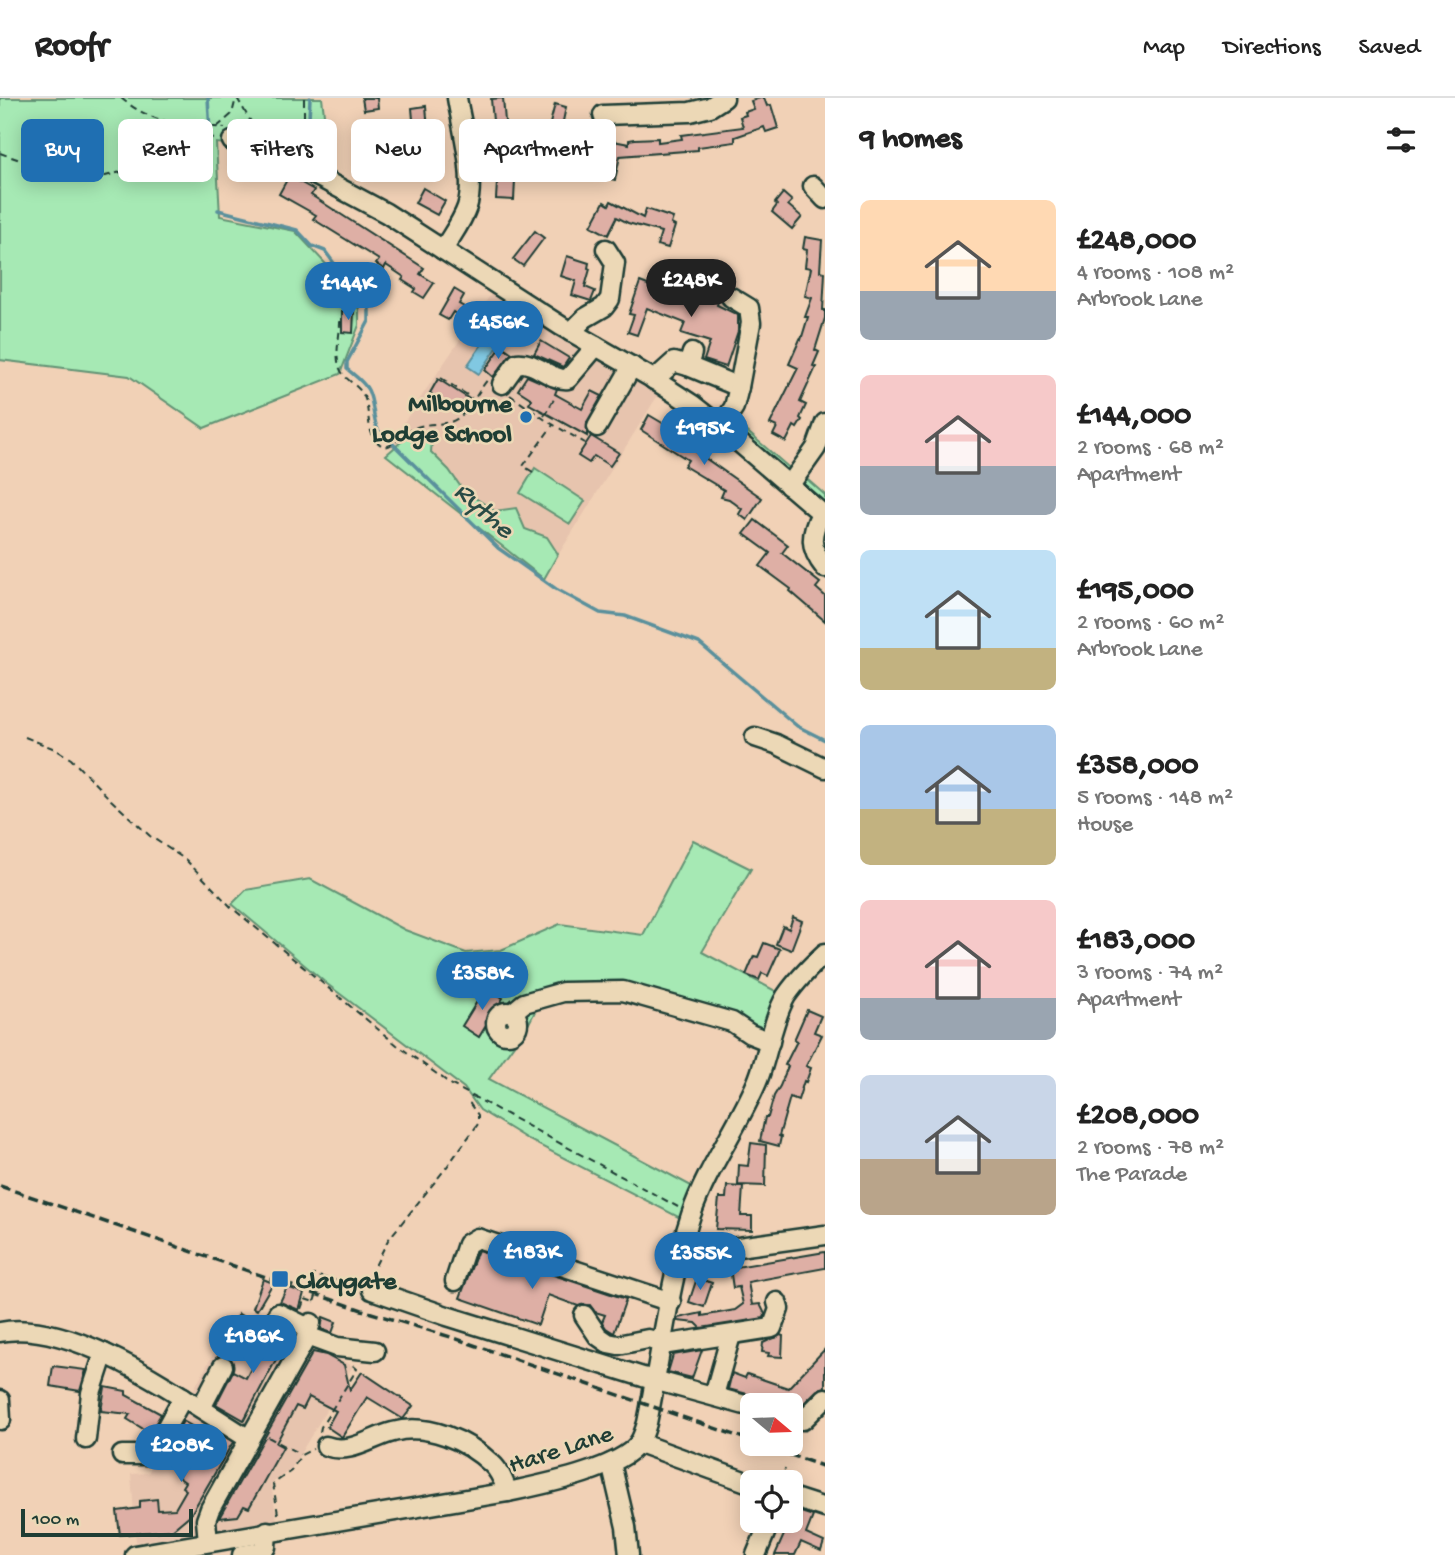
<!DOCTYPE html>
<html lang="en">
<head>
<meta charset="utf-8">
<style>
	:root { --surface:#fff; --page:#f6f6f6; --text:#222; --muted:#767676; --line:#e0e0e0; --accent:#1f6fb2 }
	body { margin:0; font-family:"Gochi Hand",sans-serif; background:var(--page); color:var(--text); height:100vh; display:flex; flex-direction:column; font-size:26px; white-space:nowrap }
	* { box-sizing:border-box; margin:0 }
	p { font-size:23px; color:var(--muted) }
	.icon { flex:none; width:38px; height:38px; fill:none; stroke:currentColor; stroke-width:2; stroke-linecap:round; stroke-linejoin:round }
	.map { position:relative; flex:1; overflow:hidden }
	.sheet { display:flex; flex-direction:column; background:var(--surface); width:630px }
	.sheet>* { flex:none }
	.guide { position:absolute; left:21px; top:21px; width:665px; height:63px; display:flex; gap:14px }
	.needle { width:46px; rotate:109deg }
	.controls { position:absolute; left:740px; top:1295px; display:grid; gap:14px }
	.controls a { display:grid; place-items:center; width:63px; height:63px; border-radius:10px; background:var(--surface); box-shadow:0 4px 18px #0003; font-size:35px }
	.scale { position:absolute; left:21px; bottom:18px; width:172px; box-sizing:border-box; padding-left:7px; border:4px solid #1f3d34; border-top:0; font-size:19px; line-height:24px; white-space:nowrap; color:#1f3d34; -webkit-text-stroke:5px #ecd8b6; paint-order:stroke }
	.price { position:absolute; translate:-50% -60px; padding:0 16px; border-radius:24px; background:var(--accent); color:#fff; font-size:23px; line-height:46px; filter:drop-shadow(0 2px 4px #0008) }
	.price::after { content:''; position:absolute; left:50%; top:42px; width:21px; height:16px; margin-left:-10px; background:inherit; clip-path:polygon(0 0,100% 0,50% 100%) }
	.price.on { background:#222; color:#fff }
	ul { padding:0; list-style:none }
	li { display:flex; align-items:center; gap:21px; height:175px; padding:0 35px }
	li span { display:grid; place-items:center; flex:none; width:196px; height:140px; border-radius:10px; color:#555 }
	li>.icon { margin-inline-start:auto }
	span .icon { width:84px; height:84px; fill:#fffc; stroke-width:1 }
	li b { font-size:30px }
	h2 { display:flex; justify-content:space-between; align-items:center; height:84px; padding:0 35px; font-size:30px }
	.chip { padding:0 24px; border-radius:10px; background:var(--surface); box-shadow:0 4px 18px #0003; font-size:24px; line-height:63px }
	.chip.on { background:var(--accent); color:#fff }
	header { display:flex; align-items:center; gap:42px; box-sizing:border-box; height:98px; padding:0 35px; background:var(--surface); border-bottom:2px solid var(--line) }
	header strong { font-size:33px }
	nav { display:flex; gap:38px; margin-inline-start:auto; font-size:24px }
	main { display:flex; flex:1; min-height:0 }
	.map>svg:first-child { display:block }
	.built { fill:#e7c4ae }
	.green { fill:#a6e9b4; stroke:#629374; stroke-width:2 }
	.water { fill:#81c8e2; stroke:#5a909c; stroke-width:2 }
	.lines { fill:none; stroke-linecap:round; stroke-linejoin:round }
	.stream { stroke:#5a909c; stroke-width:3.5 }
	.building { fill:#deafa5; stroke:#1f3d34; stroke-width:2 }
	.minor-casing { stroke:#1f3d34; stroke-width:23 }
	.path { stroke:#1f3d34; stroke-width:2; stroke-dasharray:7 5; stroke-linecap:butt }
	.minor { stroke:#ecd8b6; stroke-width:18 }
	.rail { stroke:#1f3d34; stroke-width:3.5; stroke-dasharray:10 5; stroke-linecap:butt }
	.path-bridge { stroke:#1f3d34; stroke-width:2; stroke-dasharray:7 5; stroke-linecap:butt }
	.poi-dot { fill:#1f6fb2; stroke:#ecd8b6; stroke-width:2.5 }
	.labels { text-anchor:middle; stroke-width:5; stroke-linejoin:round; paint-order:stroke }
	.poi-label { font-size:26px; font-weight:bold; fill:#1f3d34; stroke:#ecd8b6; text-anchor:end }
	.street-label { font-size:26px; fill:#1f3d34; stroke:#ecd8b6 }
	.water-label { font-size:28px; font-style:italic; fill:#294b45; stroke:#ecd8b6 }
</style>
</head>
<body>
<header>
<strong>Roofr</strong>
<nav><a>Map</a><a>Directions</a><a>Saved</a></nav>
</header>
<main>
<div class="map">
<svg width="825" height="1457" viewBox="0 0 825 1457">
	<rect width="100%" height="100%" fill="#f1d1b6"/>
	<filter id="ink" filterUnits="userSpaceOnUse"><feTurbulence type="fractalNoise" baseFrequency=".0143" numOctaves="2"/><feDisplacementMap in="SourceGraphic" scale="14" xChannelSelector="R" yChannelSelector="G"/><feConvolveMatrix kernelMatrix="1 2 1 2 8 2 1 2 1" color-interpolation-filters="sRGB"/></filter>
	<g filter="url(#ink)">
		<!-- built -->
		<g class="built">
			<path d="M493,193L658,297L550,470L392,342Z"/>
			<path d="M254,1210L294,1229L313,1249L353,1268L291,1371L271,1386L277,1422L136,1444L131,1376L148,1375L236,1214L250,1221Z"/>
		</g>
		<!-- green -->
		<g class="green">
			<path d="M0,0H322L329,57L252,27L249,48L216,45L220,118L295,133L339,180L359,211V227L340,276L204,330L129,278L0,262Z"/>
			<path d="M735,323L787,368L808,382L825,397V411L733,331Z"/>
			<path d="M411,335L432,341L431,354L449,372L463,392L495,413L516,410L525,431L547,439L558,456L544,481L386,357Z"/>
			<path d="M535,370L585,403L570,426L520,395Z"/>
			<path d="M693,742L751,771L702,854L783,897L767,937L624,890L544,896L528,927L489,981L697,1091L682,1121L527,1041L480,1012L464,990L327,886L232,806L246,792L310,781L405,832L466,855L501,852L560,826L643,837Z"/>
		</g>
		<!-- water -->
		<path class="water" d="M487,239L499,247L479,276L467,268Z"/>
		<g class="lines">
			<!-- stream -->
			<g class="stream">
				<path d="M208,0L210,35"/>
				<path d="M309,21L310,0"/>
				<path d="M218,112L297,132L312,148L325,153L339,172L356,203H363L369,208V223L347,264V271C354,277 364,284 368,292C377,310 369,334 390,343L498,450L556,491L600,515L625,518L699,545L797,628L825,642"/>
			</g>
		</g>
		<!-- building -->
		<g class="building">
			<path d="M362,0H377L378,10L364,12Z"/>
			<path d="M503,0L510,82H515L514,102L496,101L498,68H492L490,34H494L491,1Z"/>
			<path d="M760,0H764L767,8L771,7L778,30L766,34L764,29L735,39V44L698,49V52L620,58L615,82L607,80L611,60L603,59L604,56L565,45L562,54L544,49L555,6L566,9L562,28L573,31L578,37L599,41L600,36L608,37V42L629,46V42L635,41L658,40V44L682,41L681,37L743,29L740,19L746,17L745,14L754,11L751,3Z"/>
			<path d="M426,8L428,32L414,33L412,10Z"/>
			<path d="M232,54L249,56L275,69L272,77L250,70V73L241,70L243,64L230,60Z"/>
			<path d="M386,55L407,63L402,75L399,74L398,79L387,75L389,69L382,66Z"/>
			<path d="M416,58L427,61L424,69L414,67Z"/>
			<path d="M289,78L314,92L311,97L424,170L420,176L434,185L424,200L414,194L416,191L402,182L404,179L386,167L384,171L376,166L379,162L313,121L316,117L279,96Z"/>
			<path d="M423,90L445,103L437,117L415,105Z"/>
			<path d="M783,95L792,103L788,107L802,119L792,131L772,114L777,107L775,105Z"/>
			<path d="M611,103L643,120L646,111L673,120L671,126L675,128L668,150L657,147L661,134L628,125L617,119L608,137L591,128L604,104L609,107Z"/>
			<path d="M535,133L544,140L523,168L513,161Z"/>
			<path d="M805,139L822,142L820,173L825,174L823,212H825V220L815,252L819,254L813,268L816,269L800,304L806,307L800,320L802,322L797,330L794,328L786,344L773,337L777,329L770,326L798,270L789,266L800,241L801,242L808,219H805L812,200L805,198L811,170L805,169L807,152L803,151Z"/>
			<path d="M567,158L589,165L588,170L590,171L585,189L595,193L591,203L572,197L576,183L561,178Z"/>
			<path d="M640,184L691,204L695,193L719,200L717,207L738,217V233L726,269L704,262L710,244L681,235L685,225L647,210L637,237L628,234L634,217L629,216Z"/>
			<path d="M454,191L464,197L459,206L466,210L460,219L453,214L448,222L439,217Z"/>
			<path d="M342,213H354L353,235L342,234Z"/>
			<path d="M541,243L569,260L563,269L534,256Z"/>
			<path d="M502,248L512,255L493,279L485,272Z"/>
			<path d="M527,278L557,291L555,296L582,311L592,293L602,298L587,324V338L529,306L532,301L518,292Z"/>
			<path d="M438,281L471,302L462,316L430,295Z"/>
			<path d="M649,317L671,330L669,333L692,347L691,350L762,400L747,422L739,416L742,411L729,401L721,399L724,392L684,368L688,362L641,332Z"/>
			<path d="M591,338L619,355L610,368L594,358L589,365L578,358Z"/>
			<path d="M755,422L788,447L782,455L820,485L816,490L825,498V523L790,493L791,491L760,468L770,455L744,436Z"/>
			<path d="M793,819L802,823L791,852L776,846L783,828L789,831Z"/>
			<path d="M764,845L780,851L768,878L762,875L759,882L746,877L754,858L758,859Z"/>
			<path d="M486,889L503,900L479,939L462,928Z"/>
			<path d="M807,912L821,918L814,934L822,937L806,968L811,970L806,984L804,983L798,1002L790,999L779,1038L781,1039L779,1048L760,1043L765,1019H768L774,998L780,988L788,968L785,967L797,943L794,942Z"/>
			<path d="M751,1045L766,1047L765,1088L738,1087L739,1067L748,1068Z"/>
			<path d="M727,1088L743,1089L741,1118H752V1132L716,1131L719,1100H726Z"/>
			<path d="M478,1152L626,1201L614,1235L606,1230L602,1224L605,1217L595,1214L590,1207L578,1208L548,1197L538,1227L460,1200Z"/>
			<path d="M825,1154V1170L748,1184L752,1207L760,1206L765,1216L764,1220L701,1230L696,1225L677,1223L678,1220L702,1215V1218L735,1212L743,1206L739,1189L733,1190L730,1170Z"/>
			<path d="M697,1180L712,1185L704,1209L689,1204Z"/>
			<path d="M263,1181L273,1185L257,1212L253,1210Z"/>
			<path d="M287,1189L304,1195L299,1212L280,1204Z"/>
			<path d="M239,1216L250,1223L245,1233L233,1226Z"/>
			<path d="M323,1219L336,1224L332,1235L321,1231Z"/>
			<path d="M270,1223L290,1235L244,1322L216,1306L233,1273L246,1280L267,1240L262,1237Z"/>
			<path d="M780,1237L783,1238L782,1259L768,1258L769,1255L762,1254L763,1245Z"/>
			<path d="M825,1251V1289L817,1292L803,1306L795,1299L793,1307H771L762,1304L755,1298L728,1291L732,1275L745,1280L747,1276L788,1290Z"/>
			<path d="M702,1252L692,1280L668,1274L673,1257Z"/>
			<path d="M313,1254L326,1257L344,1267L350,1292L362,1274L413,1308L403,1321L367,1299L342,1339L327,1329L336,1313L309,1299L303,1311L296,1308L276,1345L283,1349L249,1410L244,1408L238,1418L219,1420Z"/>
			<path d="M53,1268L86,1272L80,1293L50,1288Z"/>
			<path d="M105,1289L126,1293V1297L161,1316L150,1335L127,1321L130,1316L101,1313Z"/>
			<path d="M183,1323L204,1335L207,1328L233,1344L191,1416L172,1432L120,1437L117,1413L140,1410V1403L157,1401L158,1412L175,1411L186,1392L182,1389L185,1384L178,1379L194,1351L174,1339Z"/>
			<path d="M795,1412L813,1418L806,1436L824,1444L821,1453L801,1444L795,1457H775Z"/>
		</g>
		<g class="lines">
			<!-- minor casing -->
			<g class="minor-casing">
				<g id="minor">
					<path d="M603,17L690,14L710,9L724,0"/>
					<path d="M232,43L255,45L386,115L561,228L650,279L693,307L721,329L825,418"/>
					<path d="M813,88L825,101"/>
					<path d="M443,152C451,138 462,124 467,109C476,80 462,30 457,0"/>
					<path d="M571,234L585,220L604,209L610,201L615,165L606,151"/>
					<path d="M692,255L688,268L739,289"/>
					<path d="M654,282L674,264L688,268"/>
					<path d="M502,286L517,265C537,263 550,283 568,281L596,248"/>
					<path d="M597,329L632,268"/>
					<path d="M721,329L734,309L739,289L751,225L749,210L731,199"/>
					<path d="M789,388L816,350L825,325"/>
					<path d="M821,415C810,437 809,450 825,470"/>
					<path d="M755,639L776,646L825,670"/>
					<circle cx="507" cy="925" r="11"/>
					<path d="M512,915L524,905L563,894L623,893L732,924L750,936L770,944"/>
					<path d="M680,1157L825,1137"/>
					<path d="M455,1183L467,1146L477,1140L671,1204"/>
					<path d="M372,1192L447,1218L643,1279L752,1309"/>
					<path d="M278,1215L309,1230"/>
					<path d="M584,1217L598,1238L608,1245L618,1247L648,1241L663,1245"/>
					<path d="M0,1234C75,1219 188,1304 249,1341"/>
					<path d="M307,1238L337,1249L375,1253"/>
					<path d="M662,1247L772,1230L779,1211L777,1204"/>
					<path d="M714,1297L731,1237"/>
					<path d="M0,1302L1,1322"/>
					<path d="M201,1310L223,1268"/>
					<path d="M791,1321L803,1322L825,1300"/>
					<path d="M86,1341L91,1295L104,1255"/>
					<path d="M639,1345L752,1386"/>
					<path d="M326,1348C350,1357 370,1340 393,1334C427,1324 468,1343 492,1366C500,1373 504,1385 508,1394"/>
					<path d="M122,1357H151L183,1299"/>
					<path d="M611,1365L626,1429L629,1457"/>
					<path d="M791,1399L825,1410"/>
					<path d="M208,1444L206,1422L210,1411L305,1242L311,1225"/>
					<path d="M135,1457L508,1394C540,1387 619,1372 639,1345C643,1339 645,1332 647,1325C661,1256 669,1184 691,1117C707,1070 738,1029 757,984C768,958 772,922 786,898C797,882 811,868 825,855"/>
					<path d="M242,1457L260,1454L266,1449L267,1433"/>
					<path d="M756,1457L770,1423"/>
				</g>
			</g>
			<!-- path -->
			<g class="path">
				<path d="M121,0C154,28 184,26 225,30"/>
				<path d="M237,0L254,29"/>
				<path d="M304,0V55"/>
				<path d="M217,29L232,16L236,0"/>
				<path d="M0,55L37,68L97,80L153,66L162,24"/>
				<path d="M154,66L199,40L219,41"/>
				<path d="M342,224H340C340,238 335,254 339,268C343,283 360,286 365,301C371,319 365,340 385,349C398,346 404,333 417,329C427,325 439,327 450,324C468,319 477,293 489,280"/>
				<path d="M441,280L472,300"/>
				<path d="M510,297L547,323L585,345"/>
				<path d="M544,318L557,296"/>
				<path d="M533,374L523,368L553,327"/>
				<path d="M25,639L55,651L71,661L111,702L150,738L186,762L231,809L397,947L452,987L678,1109"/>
				<path d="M370,1178L388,1142L446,1070L478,1026V1017L470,1006L472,998"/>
				<path d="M313,1183L314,1177L358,1189"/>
				<path d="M305,1201L314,1204"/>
				<path d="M301,1211L305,1200"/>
				<path d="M320,1334L321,1329L357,1271L350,1265"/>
				<path d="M268,1339L300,1356"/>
				<path d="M781,1384L785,1371"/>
				<path d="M278,1416L273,1386L291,1373L301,1357L313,1351"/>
			</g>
			<!-- minor -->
			<use href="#minor" class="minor"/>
			<!-- rail -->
			<g class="rail">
				<path d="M0,1088L365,1213L454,1240L752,1343"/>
				<path d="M760,1346L825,1369"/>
			</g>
			<!-- path-bridge -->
			<path class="path-bridge" d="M314,1204L321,1182"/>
		</g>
	</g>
	<!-- markers -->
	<g class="poi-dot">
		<circle cx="526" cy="319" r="7"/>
		<rect x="271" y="1172" width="18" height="18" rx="3.5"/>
	</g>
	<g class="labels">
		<!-- poi labels -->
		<g class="poi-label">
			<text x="512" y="313">Milbourne<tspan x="512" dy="30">Lodge School</tspan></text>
			<text x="296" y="1190" text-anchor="start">Claygate</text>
		</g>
		<!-- street labels -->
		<g class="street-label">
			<text transform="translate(560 1349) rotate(-18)" y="9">Hare Lane</text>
		</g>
		<!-- water labels -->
		<g class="water-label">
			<text transform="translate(486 410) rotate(42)" y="10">Rythe</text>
		</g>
	</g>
</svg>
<div class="controls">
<a><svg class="needle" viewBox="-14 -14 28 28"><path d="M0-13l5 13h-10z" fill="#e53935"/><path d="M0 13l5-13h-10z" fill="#767676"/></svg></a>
<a><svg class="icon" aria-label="locate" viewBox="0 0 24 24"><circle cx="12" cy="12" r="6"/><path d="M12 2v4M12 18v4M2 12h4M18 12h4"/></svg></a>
</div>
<div class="scale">100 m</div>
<b class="price on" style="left:691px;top:221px">£248K</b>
<b class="price" style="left:348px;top:224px">£144K</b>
<b class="price" style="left:498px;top:263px">£456K</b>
<b class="price" style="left:704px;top:369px">£195K</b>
<b class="price" style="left:482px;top:914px">£358K</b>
<b class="price" style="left:532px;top:1193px">£183K</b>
<b class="price" style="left:700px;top:1194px">£355K</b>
<b class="price" style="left:253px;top:1277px">£186K</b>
<b class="price" style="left:181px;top:1386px">£208K</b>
<div class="guide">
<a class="chip on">Buy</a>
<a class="chip">Rent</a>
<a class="chip">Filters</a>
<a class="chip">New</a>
<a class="chip">Apartment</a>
</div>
</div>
<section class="sheet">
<h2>9 homes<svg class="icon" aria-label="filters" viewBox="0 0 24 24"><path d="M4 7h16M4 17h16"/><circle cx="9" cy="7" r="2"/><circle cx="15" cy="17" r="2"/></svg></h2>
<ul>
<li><span style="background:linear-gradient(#ffd9b3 65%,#9aa5b1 0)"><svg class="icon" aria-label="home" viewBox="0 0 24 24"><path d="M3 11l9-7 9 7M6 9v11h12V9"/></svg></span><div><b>£248,000</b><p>4 rooms · 108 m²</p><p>Arbrook Lane</p></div></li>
<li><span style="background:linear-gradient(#f6c9c9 65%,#9aa5b1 0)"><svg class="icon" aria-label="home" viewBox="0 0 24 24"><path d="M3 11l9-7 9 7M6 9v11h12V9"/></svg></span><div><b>£144,000</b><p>2 rooms · 68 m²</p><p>Apartment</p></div></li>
<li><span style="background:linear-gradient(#bfe0f5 70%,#c2b280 0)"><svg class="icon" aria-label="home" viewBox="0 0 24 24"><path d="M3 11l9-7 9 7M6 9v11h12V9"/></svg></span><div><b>£195,000</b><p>2 rooms · 60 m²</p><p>Arbrook Lane</p></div></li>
<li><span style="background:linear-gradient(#a9c7e8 60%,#c2b280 0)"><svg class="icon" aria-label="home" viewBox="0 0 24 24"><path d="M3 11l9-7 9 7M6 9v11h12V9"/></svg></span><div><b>£358,000</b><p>5 rooms · 148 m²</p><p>House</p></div></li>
<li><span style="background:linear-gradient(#f6c9c9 70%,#9aa5b1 0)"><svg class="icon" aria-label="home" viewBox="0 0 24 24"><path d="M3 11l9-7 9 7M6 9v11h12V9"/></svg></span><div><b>£183,000</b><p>3 rooms · 74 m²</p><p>Apartment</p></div></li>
<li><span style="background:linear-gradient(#c9d6e8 60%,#b9a48a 0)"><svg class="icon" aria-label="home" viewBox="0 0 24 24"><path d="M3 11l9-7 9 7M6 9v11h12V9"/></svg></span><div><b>£208,000</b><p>2 rooms · 78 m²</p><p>The Parade</p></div></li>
</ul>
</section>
</main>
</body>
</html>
